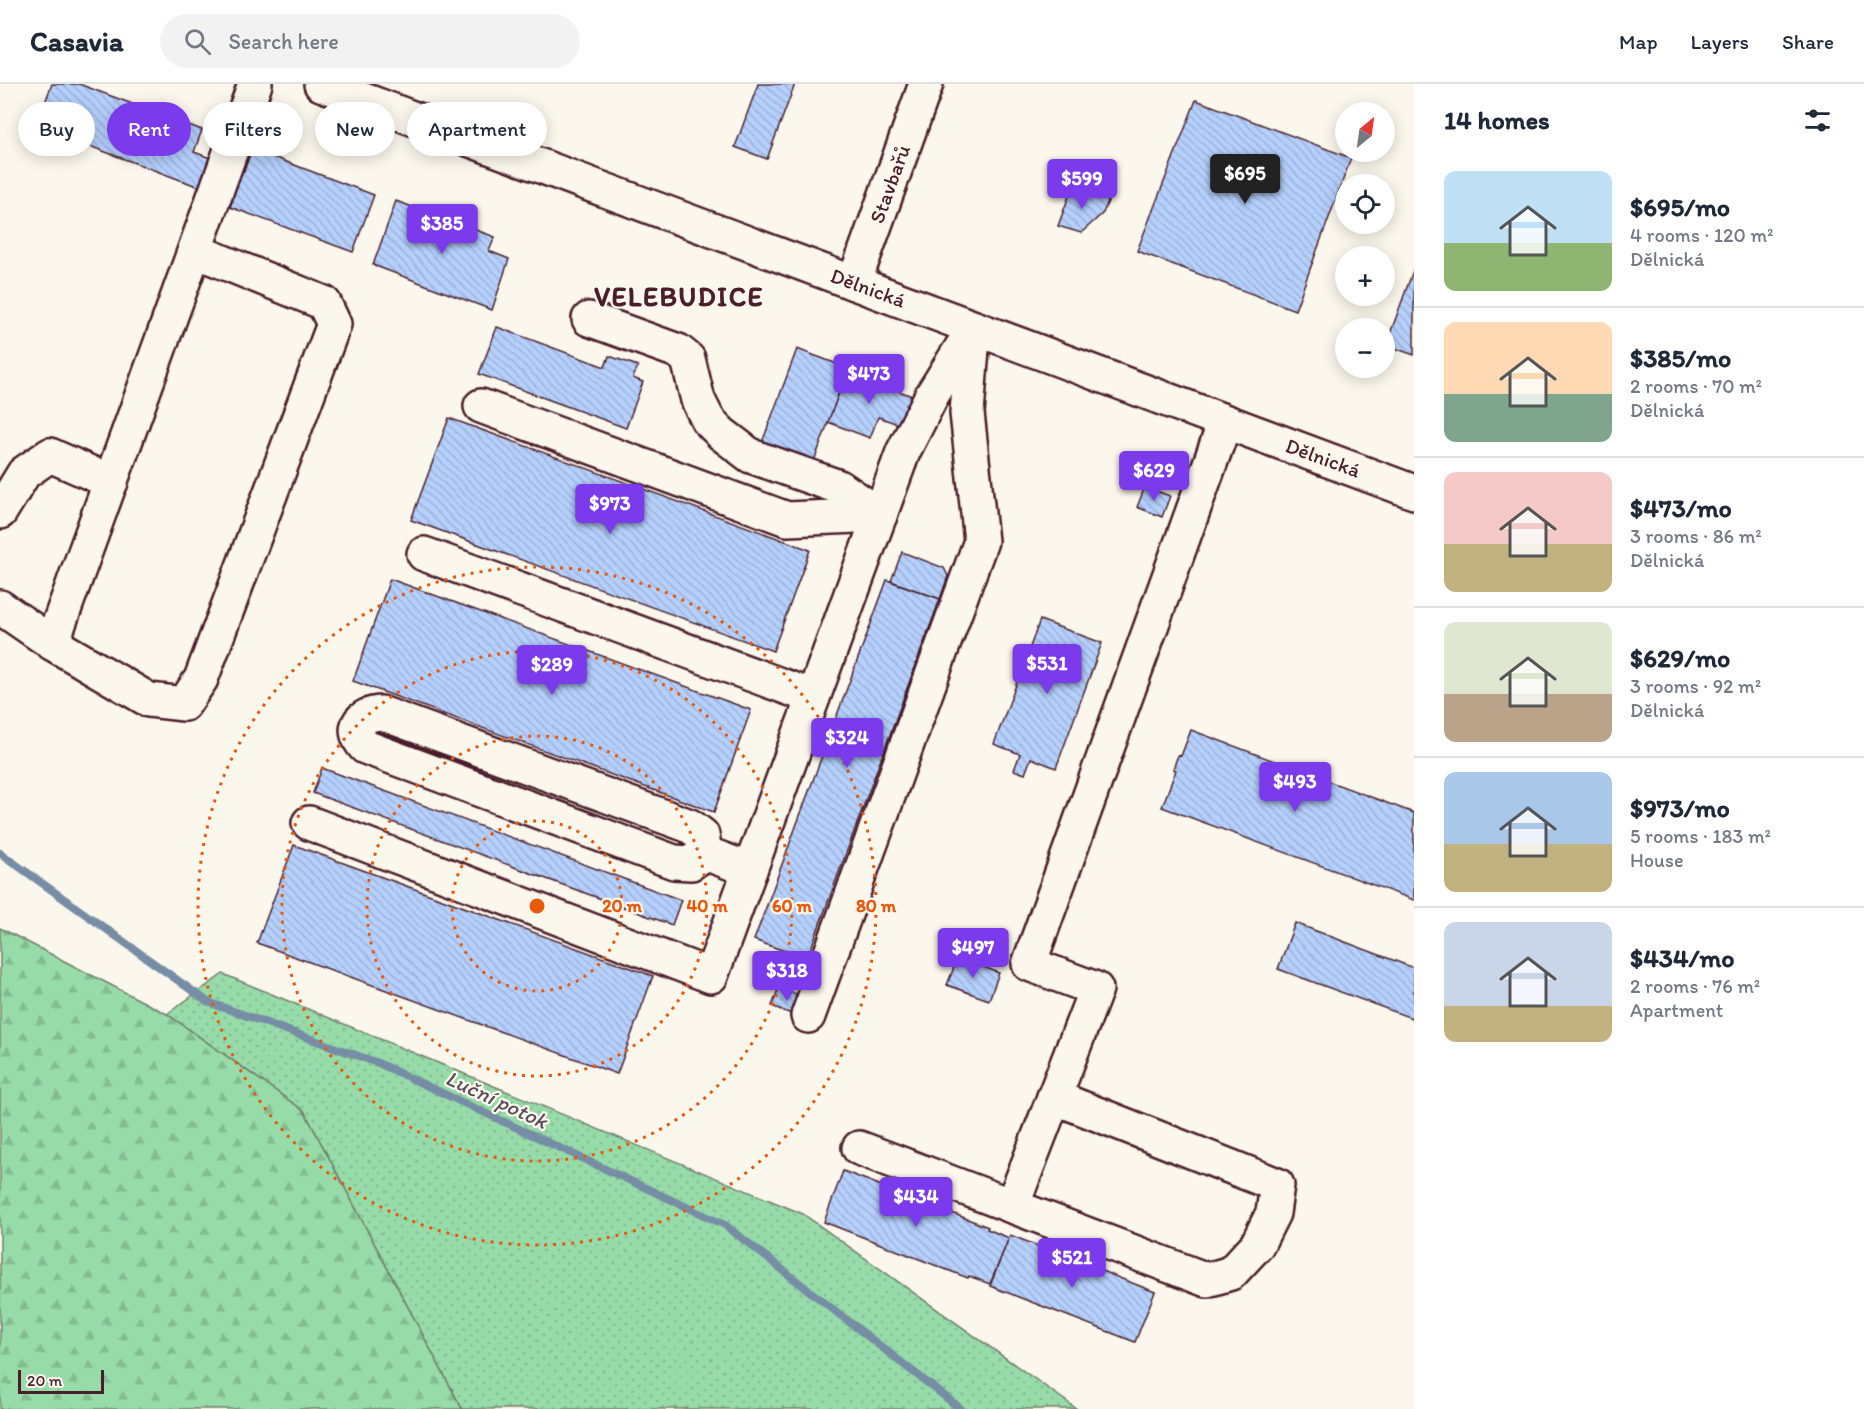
<!DOCTYPE html>
<html lang="en">
<head>
<meta charset="utf-8">
<style>
	:root { --surface:#fff; --page:#f2f2f3; --text:#1f2937; --muted:#747a83; --line:#e0e1e3; --accent:#7c3aed }
	body { margin:0; font-family:Itim,sans-serif; background:var(--page); color:var(--text); height:100vh; display:flex; flex-direction:column; font-size:22px; white-space:nowrap }
	* { box-sizing:border-box; margin:0 }
	p { font-size:20px; color:var(--muted) }
	.icon { flex:none; width:33px; height:33px; fill:none; stroke:currentColor; stroke-width:2; stroke-linecap:round; stroke-linejoin:round }
	.map { position:relative; flex:1; overflow:hidden }
	.sheet { display:flex; flex-direction:column; background:var(--surface); width:450px }
	.sheet>* { flex:none }
	.guide { position:absolute; left:18px; top:18px; width:570px; height:54px; display:flex; gap:12px }
	.needle { width:39px; rotate:29deg }
	.buttons { position:absolute; left:1335px; top:18px; display:grid; gap:12px }
	.buttons a { display:grid; place-items:center; width:60px; height:60px; border-radius:50%; background:var(--surface); box-shadow:0 3px 15px #0003; font-size:30px }
	.scale { position:absolute; left:18px; bottom:15px; width:86px; box-sizing:border-box; padding-left:6px; border:3px solid #4a1f2b; border-top:0; font-size:16px; line-height:21px; white-space:nowrap; color:#4a1f2b; -webkit-text-stroke:4px #fbf7ec; paint-order:stroke }
	.price { position:absolute; translate:-50% -51px; padding:0 14px; border-radius:6px; background:var(--accent); color:#fff; font-size:20px; line-height:39px; filter:drop-shadow(0 2px 3px #0008) }
	.price::after { content:''; position:absolute; left:50%; top:36px; width:18px; height:14px; margin-left:-9px; background:inherit; clip-path:polygon(0 0,100% 0,50% 100%) }
	.price.current { background:#222; color:#fff }
	ul { padding:0; list-style:none }
	li { display:flex; align-items:center; gap:18px; height:150px; padding:0 30px }
	li+li { border-top:2px solid var(--line) }
	li span { display:grid; place-items:center; flex:none; width:168px; height:120px; border-radius:12px; color:#555 }
	li>.icon { margin-inline-start:auto }
	span .icon { width:72px; height:72px; fill:#fffc; stroke-width:1 }
	li b { font-size:26px }
	h2 { display:flex; justify-content:space-between; align-items:center; height:72px; padding:0 30px; font-size:26px }
	.pill { padding:0 21px; border-radius:27px; background:var(--surface); box-shadow:0 3px 15px #0003; font-size:21px; line-height:54px }
	.pill.current { background:var(--accent); color:#fff }
	header { display:flex; align-items:center; gap:36px; box-sizing:border-box; height:84px; padding:0 30px; background:var(--surface); border-bottom:2px solid var(--line) }
	header strong { font-size:28px }
	nav { display:flex; gap:33px; margin-inline-start:auto; font-size:21px }
	.search { width:420px; height:54px; background:var(--page); display:flex; align-items:center; gap:15px; box-sizing:border-box; padding:0 21px; border-radius:33px; color:var(--muted); font-size:22px }
	main { display:flex; flex:1; min-height:0 }
	.map>svg:first-child { display:block }
	.grass { fill:url(#grass-dots); stroke:#707d6a; stroke-width:1.5 }
	.forest { fill:url(#forest-firs); stroke:#707d6a; stroke-width:1.5 }
	.lines { fill:none; stroke-linecap:round; stroke-linejoin:round }
	.stream { stroke:#768da5; stroke-width:8 }
	.building { fill:url(#building-back-hatch); stroke:#4a1f2b; stroke-width:1.5 }
	.minor-casing { stroke:#4a1f2b; stroke-width:38 }
	.minor { stroke:#fbf7ec; stroke-width:33 }
	.ring { fill:none; stroke:#e8590c; stroke-width:3; stroke-dasharray:3 6 }
	.labels { text-anchor:middle; stroke-width:4.5; stroke-linejoin:round; paint-order:stroke }
	.street-label { font-size:21px; fill:#4a1f2b; stroke:#fbf7ec }
	.water-label { font-size:22px; font-style:italic; fill:#5c4d5e; stroke:#fbf7ec }
	.district-label { font-size:27px; font-weight:bold; letter-spacing:1.5px; fill:#4a1f2b; stroke:#fbf7ec }
	.centre { fill:#e8590c; stroke:#fbf7ec; stroke-width:3 }
	.ring-label { font-size:18px; text-anchor:middle; font-weight:bold; fill:#e8590c; stroke:#fbf7ec; stroke-width:4.5; stroke-linejoin:round; paint-order:stroke }
</style>
</head>
<body>
<header>
<strong>Casavia</strong>
<div class="search"><svg class="icon" aria-label="search" viewBox="0 0 24 24"><circle cx="10" cy="10" r="6"/><path d="M15 15l6 6"/></svg>Search here</div>
<nav><a>Map</a><a>Layers</a><a>Share</a></nav>
</header>
<main>
<div class="map">
<svg width="1414" height="1325" viewBox="0 0 1414 1325">
	<defs>
		<pattern id="grass-dots" width="8" height="8" patternUnits="userSpaceOnUse" patternTransform="scale(1.5)"><rect width="8" height="8" fill="#96dba8"/><path d="M2 2h.1M6 6h.1" fill="none" stroke="#83bc91" stroke-width="1.8" stroke-linecap="round"/></pattern>
		<pattern id="forest-firs" width="22" height="20" patternUnits="userSpaceOnUse" patternTransform="scale(1.5)"><rect width="22" height="20" fill="#96dba8"/><path d="M5 1l3.5 6h-7zM16 11l3.5 6h-7z" fill="#83bc91"/></pattern>
		<pattern id="building-back-hatch" width="6" height="6" patternUnits="userSpaceOnUse" patternTransform="scale(1.5)"><rect width="6" height="6" fill="#b5d0fd"/><path d="M-1 5l2 2M0 0l6 6M5-1l2 2" fill="none" stroke="#9db2d9"/></pattern>
	</defs>
	<rect width="100%" height="100%" fill="#fbf7ec"/>
	<filter id="ink" filterUnits="userSpaceOnUse"><feTurbulence type="fractalNoise" baseFrequency=".0167" numOctaves="2"/><feDisplacementMap in="SourceGraphic" scale="12" xChannelSelector="R" yChannelSelector="G"/><feConvolveMatrix kernelMatrix="1 2 1 2 8 2 1 2 1" color-interpolation-filters="sRGB"/></filter>
	<g filter="url(#ink)">
		<!-- grass -->
		<path class="grass" d="M223,890L803,1130L1077,1325H462L304,1027L167,930Z"/>
		<!-- forest -->
		<path class="forest" d="M0,844L167,930L304,1027L462,1325H0Z"/>
		<g class="lines">
			<!-- stream -->
			<path class="stream" d="M0,769L208,918L378,979L725,1141L961,1325"/>
		</g>
		<!-- building -->
		<g class="building">
			<path d="M52,0H79L202,46L194,68L213,75L202,104L36,42Z"/>
			<path d="M758,0H795L767,75L735,63Z"/>
			<path d="M1196,16L1351,74L1295,226L1137,167Z"/>
			<path d="M252,65L374,111L353,168L230,123L233,116L222,112L233,83L244,87Z"/>
			<path d="M1073,101L1109,115L1103,129L1081,149L1058,142Z"/>
			<path d="M396,117L495,153L489,167L509,175L492,226L373,181Z"/>
			<path d="M1414,184V271L1386,261Z"/>
			<path d="M497,243L605,283L609,272L638,282L633,294L643,298L626,344L479,290Z"/>
			<path d="M797,265L848,284L812,383L760,364Z"/>
			<path d="M847,288L915,313L904,342L878,333L870,354L828,338Z"/>
			<path d="M449,334L810,466L773,567L411,436Z"/>
			<path d="M1145,403L1170,412L1162,433L1137,423Z"/>
			<path d="M902,468L944,484L948,492L940,515L891,497Z"/>
			<path d="M390,495L751,626L714,728L353,597Z"/>
			<path d="M887,496L940,515L807,875L754,856Z"/>
			<path d="M1040,536L1102,559L1056,684L1031,674L1025,690L1014,686L1020,670L994,660Z"/>
			<path d="M1191,646L1414,729V816L1162,723L1176,686L1173,685L1178,671L1181,672Z"/>
			<path d="M322,684L681,816L672,841L313,709Z"/>
			<path d="M294,761L653,892L617,990L257,859Z"/>
			<path d="M1295,839L1414,884V935L1278,885Z"/>
			<path d="M958,873L999,889L989,916L947,901Z"/>
			<path d="M779,903L803,913L796,932L772,922Z"/>
			<path d="M843,1087L988,1143L987,1145L1009,1154L990,1200L969,1192L968,1194L824,1138Z"/>
			<path d="M1010,1151L1155,1208L1135,1258L990,1202Z"/>
		</g>
		<g class="lines">
			<!-- minor casing -->
			<g class="minor-casing">
				<g id="minor">
					<path d="M321,0L1414,408"/>
					<path d="M854,199L926,0"/>
					<path d="M589,235L678,267L688,275L698,316L708,336L722,350L751,372L839,403L880,431"/>
					<path d="M481,322L787,435L880,431"/>
					<path d="M0,428L24,389L50,371L111,398"/>
					<path d="M424,470L813,613"/>
					<path d="M0,523L52,559L149,616L184,620L201,595L334,240L324,219L196,167"/>
					<path d="M52,559L255,0"/>
					<path d="M309,739L711,892L903,368L932,311L974,244"/>
					<path d="M705,769L702,751L690,742L381,629C359,630 349,645 365,663L674,778L691,779L705,769L750,786"/>
					<path d="M808,932L981,457L967,329L973,252"/>
					<path d="M859,1064L1207,1196L1231,1189L1257,1161L1273,1129L1277,1101L1054,1013"/>
					<path d="M1012,1122L1096,905L1029,880L1225,338"/>
				</g>
			</g>
			<!-- minor -->
			<use href="#minor" class="minor"/>
		</g>
	</g>
	<!-- distance rings -->
	<g class="ring">
		<circle cx="537" cy="822" r="85"/>
		<circle cx="537" cy="822" r="170"/>
		<circle cx="537" cy="822" r="255"/>
		<circle cx="537" cy="822" r="339"/>
	</g>
	<g class="labels">
		<!-- street labels -->
		<g class="street-label">
			<text transform="translate(890 100) rotate(-70)" y="7">Stavbařů</text>
			<text transform="translate(868 204) rotate(20)" y="7">Dělnická</text>
			<text transform="translate(1323 374) rotate(20)" y="7">Dělnická</text>
		</g>
		<!-- water labels -->
		<g class="water-label">
			<text transform="translate(497 1015) rotate(25)" y="8">Luční potok</text>
		</g>
		<!-- district labels -->
		<g class="district-label">
			<text x="679" y="222">VELEBUDICE</text>
		</g>
	</g>
	<circle cx="537" cy="822" r="9" class="centre"/>
	<g class="ring-label">
		<text x="622" y="828">20 m</text>
		<text x="707" y="828">40 m</text>
		<text x="792" y="828">60 m</text>
		<text x="876" y="828">80 m</text>
	</g>
</svg>
<div class="buttons">
<a><svg class="needle" viewBox="-14 -14 28 28"><path d="M0-13l5 13h-10z" fill="#e53935"/><path d="M0 13l5-13h-10z" fill="#747a83"/></svg></a>
<a><svg class="icon" aria-label="locate" viewBox="0 0 24 24"><circle cx="12" cy="12" r="6"/><path d="M12 2v4M12 18v4M2 12h4M18 12h4"/></svg></a>
<a>+</a>
<a>−</a>
</div>
<div class="scale">20 m</div>
<b class="price current" style="left:1245px;top:121px">$695</b>
<b class="price" style="left:1082px;top:126px">$599</b>
<b class="price" style="left:442px;top:171px">$385</b>
<b class="price" style="left:869px;top:321px">$473</b>
<b class="price" style="left:1154px;top:418px">$629</b>
<b class="price" style="left:610px;top:451px">$973</b>
<b class="price" style="left:1047px;top:611px">$531</b>
<b class="price" style="left:552px;top:612px">$289</b>
<b class="price" style="left:847px;top:685px">$324</b>
<b class="price" style="left:1295px;top:729px">$493</b>
<b class="price" style="left:973px;top:895px">$497</b>
<b class="price" style="left:787px;top:918px">$318</b>
<b class="price" style="left:916px;top:1144px">$434</b>
<b class="price" style="left:1072px;top:1205px">$521</b>
<div class="guide">
<a class="pill">Buy</a>
<a class="pill current">Rent</a>
<a class="pill">Filters</a>
<a class="pill">New</a>
<a class="pill">Apartment</a>
</div>
</div>
<section class="sheet">
<h2>14 homes<svg class="icon" aria-label="filters" viewBox="0 0 24 24"><path d="M4 7h16M4 17h16"/><circle cx="9" cy="7" r="2"/><circle cx="15" cy="17" r="2"/></svg></h2>
<ul>
<li><span style="background:linear-gradient(#bfe0f5 60%,#8fb573 0)"><svg class="icon" aria-label="home" viewBox="0 0 24 24"><path d="M3 11l9-7 9 7M6 9v11h12V9"/></svg></span><div><b>$695/mo</b><p>4 rooms · 120 m²</p><p>Dělnická</p></div></li>
<li><span style="background:linear-gradient(#ffd9b3 60%,#7fa58c 0)"><svg class="icon" aria-label="home" viewBox="0 0 24 24"><path d="M3 11l9-7 9 7M6 9v11h12V9"/></svg></span><div><b>$385/mo</b><p>2 rooms · 70 m²</p><p>Dělnická</p></div></li>
<li><span style="background:linear-gradient(#f6c9c9 60%,#c2b280 0)"><svg class="icon" aria-label="home" viewBox="0 0 24 24"><path d="M3 11l9-7 9 7M6 9v11h12V9"/></svg></span><div><b>$473/mo</b><p>3 rooms · 86 m²</p><p>Dělnická</p></div></li>
<li><span style="background:linear-gradient(#dfe7d0 60%,#b9a48a 0)"><svg class="icon" aria-label="home" viewBox="0 0 24 24"><path d="M3 11l9-7 9 7M6 9v11h12V9"/></svg></span><div><b>$629/mo</b><p>3 rooms · 92 m²</p><p>Dělnická</p></div></li>
<li><span style="background:linear-gradient(#a9c7e8 60%,#c2b280 0)"><svg class="icon" aria-label="home" viewBox="0 0 24 24"><path d="M3 11l9-7 9 7M6 9v11h12V9"/></svg></span><div><b>$973/mo</b><p>5 rooms · 183 m²</p><p>House</p></div></li>
<li><span style="background:linear-gradient(#c9d6e8 70%,#c2b280 0)"><svg class="icon" aria-label="home" viewBox="0 0 24 24"><path d="M3 11l9-7 9 7M6 9v11h12V9"/></svg></span><div><b>$434/mo</b><p>2 rooms · 76 m²</p><p>Apartment</p></div></li>
</ul>
</section>
</main>
</body>
</html>
